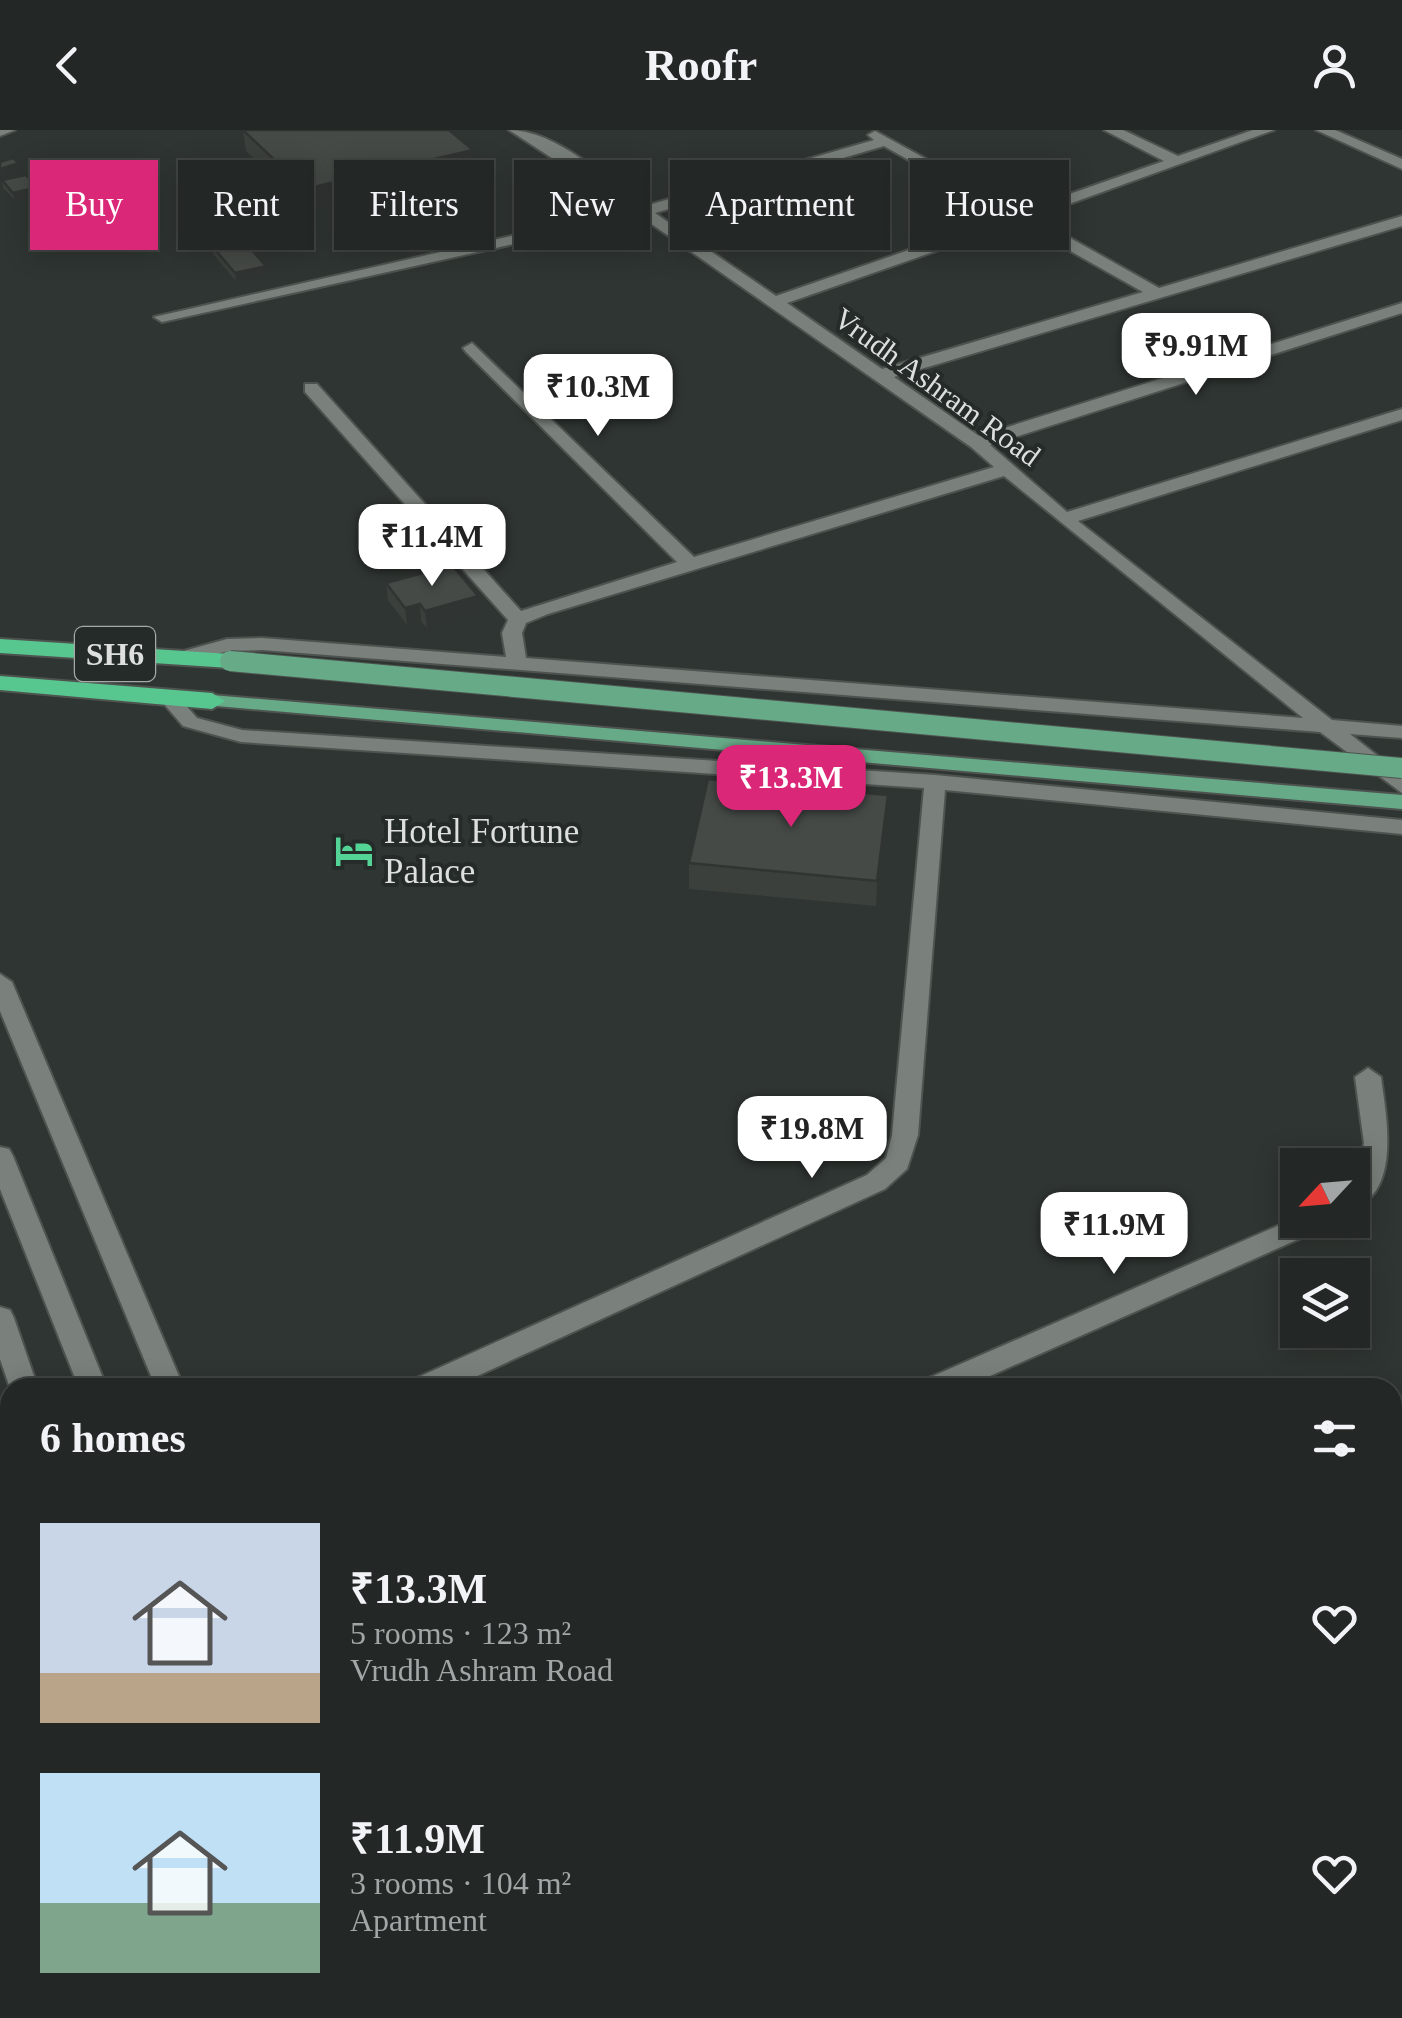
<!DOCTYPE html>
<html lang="en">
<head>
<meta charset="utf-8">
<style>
	:root { --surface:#232826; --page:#2f3432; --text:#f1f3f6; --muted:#a3a6a7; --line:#404443; --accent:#db2777 }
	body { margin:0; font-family:"Times New Roman",serif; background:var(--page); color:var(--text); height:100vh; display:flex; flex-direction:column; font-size:38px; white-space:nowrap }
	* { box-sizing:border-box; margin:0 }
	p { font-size:32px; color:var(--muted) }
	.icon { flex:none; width:55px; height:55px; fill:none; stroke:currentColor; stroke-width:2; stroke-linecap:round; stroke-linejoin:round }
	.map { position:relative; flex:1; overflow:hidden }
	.sheet { position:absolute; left:0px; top:1248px; width:1402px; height:642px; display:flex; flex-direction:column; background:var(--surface); border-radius:30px 30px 0 0; box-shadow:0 5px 25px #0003,0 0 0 2px var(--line) }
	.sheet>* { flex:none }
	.guide { position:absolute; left:30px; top:30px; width:1342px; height:90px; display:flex; gap:20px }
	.needle { width:65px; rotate:244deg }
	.controls { position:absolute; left:1280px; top:1018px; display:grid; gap:20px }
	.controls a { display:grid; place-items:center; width:90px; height:90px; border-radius:0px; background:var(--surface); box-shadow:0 5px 25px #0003,0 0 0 2px var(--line); font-size:50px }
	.price { position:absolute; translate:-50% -85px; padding:0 22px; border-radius:20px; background:#fff; color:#222; font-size:32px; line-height:65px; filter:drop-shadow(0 2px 5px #0008) }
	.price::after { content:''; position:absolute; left:50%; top:60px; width:30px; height:22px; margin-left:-15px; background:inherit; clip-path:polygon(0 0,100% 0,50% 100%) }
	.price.on { background:var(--accent); color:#fff }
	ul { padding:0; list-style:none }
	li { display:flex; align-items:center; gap:30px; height:250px; padding:0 40px }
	li span { display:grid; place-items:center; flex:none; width:280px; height:200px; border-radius:0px; color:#555 }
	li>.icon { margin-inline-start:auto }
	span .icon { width:120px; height:120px; fill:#fffc; stroke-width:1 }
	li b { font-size:42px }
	h2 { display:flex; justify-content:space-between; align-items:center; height:120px; padding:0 40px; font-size:42px }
	.pill { padding:0 35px; border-radius:0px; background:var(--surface); box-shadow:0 5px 25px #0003,0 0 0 2px var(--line); font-size:35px; line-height:90px }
	.pill.on { background:var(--accent); color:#fff }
	header { display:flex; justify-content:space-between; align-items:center; height:130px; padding:0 40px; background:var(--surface); font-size:45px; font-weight:700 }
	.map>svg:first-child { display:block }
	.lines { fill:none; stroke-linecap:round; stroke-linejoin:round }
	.minor-casing { stroke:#4e5350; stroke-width:4 }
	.major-casing { stroke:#4e5350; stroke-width:4 }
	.highway-casing { stroke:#4e5350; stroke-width:4 }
	.minor { fill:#7a807c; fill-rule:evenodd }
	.major { fill:#66aa87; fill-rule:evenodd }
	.highway { fill:#58c68f; fill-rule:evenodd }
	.rail { stroke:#b7bbb8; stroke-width:10; stroke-dasharray:16 16; stroke-linecap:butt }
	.major-bridge-casing { stroke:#4e5350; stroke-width:22; stroke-linecap:butt }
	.major-bridge { stroke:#66aa87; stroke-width:20 }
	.wall { fill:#3b403d }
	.shaded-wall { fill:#303432 }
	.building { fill:#454a47; stroke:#303432; stroke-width:2.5 }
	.labels { text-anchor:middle; stroke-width:8; stroke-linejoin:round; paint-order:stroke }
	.far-street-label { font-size:30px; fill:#dcdfdd; stroke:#252b28 }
	.shield { fill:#252b28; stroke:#a5a9a7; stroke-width:2.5 }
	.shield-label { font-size:32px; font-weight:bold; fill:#dcdfdd }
	.poi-label { font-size:35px; fill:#dcdfdd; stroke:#252b28; text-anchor:start }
</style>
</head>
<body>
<header><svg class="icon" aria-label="back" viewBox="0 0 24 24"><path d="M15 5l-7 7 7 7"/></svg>Roofr<svg class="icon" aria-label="person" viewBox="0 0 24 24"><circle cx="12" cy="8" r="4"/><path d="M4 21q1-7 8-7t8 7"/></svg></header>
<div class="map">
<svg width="1402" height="1888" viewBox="0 0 1402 1888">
	<rect width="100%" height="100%" fill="#2f3532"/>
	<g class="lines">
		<!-- minor casing -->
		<g class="minor-casing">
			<g id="minor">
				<path d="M0,0H15L0,6Z"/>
				<path d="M509,0C556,0 607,49 645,76L874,10L868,5L875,1L1021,81L1164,31L1104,0H1123L1178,26L1253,0H1274L1033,87L1159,158L1402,86V96L894,247L979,306L1402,173V183L990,315L1067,382L1402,279V290L1078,391L1332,590L1402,596V608L1350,604L1402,645V663L1320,602L262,520L228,521L180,534L173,532V524L227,509L262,508L506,527L502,503L508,490L305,262V254H317L521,481L677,432L466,222L463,218L472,213L694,427L994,337L971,317L640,86L162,192L154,187L630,79ZM884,16L1007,86L776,166L655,83ZM1019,92L1143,162L882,239L787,173ZM1004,346L1303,588L526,528L522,503L526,493L548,484Z"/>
				<path d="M1316,0H1335L1402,29V39Z"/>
				<path d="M168,561L175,563L197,588L242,600L935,645L1402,690V704L945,660L918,1005L907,1039L885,1059L451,1258H408L412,1250L867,1045L886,1028L892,1005L924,658L241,612L183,596L158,567Z"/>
				<path d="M0,844L12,852L184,1258H156L0,881Z"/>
				<path d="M1368,938L1381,947C1386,986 1402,1062 1352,1079V1052L1359,1043L1364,1013L1355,947Z"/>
				<path d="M0,1017L9,1019L13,1026L107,1258H79L0,1059Z"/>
				<path d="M1298,1087L1330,1090L1326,1097L963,1258H920L924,1250Z"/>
				<path d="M0,1177L10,1180L14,1188L38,1258H10L0,1229Z"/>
				<path d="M10,1693V1725L0,1729V1697Z"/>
				<path d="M163,1880H199L201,1888H165Z"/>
				<path d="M247,1880H283L285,1888H249Z"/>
			</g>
		</g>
		<!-- major casing -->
		<g class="major-casing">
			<path id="major" d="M212,565L1402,665V679L205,575V567Z"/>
		</g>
		<!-- highway casing -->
		<g class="highway-casing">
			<g id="highway">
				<path d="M0,509L230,524L242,531L230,538L0,523Z"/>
				<path d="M0,546L212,563L225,571L212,579L0,560Z"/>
			</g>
		</g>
		<!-- minor -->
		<use href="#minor" class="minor"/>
		<!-- major -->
		<use href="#major" class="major"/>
		<!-- highway -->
		<use href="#highway" class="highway"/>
		<!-- rail -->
		<g class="rail">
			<path d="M1392,1559L1402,1554"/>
			<path d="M773,1888L788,1880"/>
		</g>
		<!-- major-bridge casing -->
		<g class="major-bridge-casing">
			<path id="major-bridge" d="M230,531L1402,638"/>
		</g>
		<!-- major-bridge -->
		<use href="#major-bridge" class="major-bridge"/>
	</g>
	<!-- wall -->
	<g class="wall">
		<path d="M243,0L474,41L307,80L246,21Z"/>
		<path d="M2,50L39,65L15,70L3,58Z"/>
		<path d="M212,116L267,144L236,151L213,124Z"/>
		<path d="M386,453L479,483L427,498L421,491L407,495L388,470Z"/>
		<path d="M886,690L876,776L689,759V733Z"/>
	</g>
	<!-- shaded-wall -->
	<g class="shaded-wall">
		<path d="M473,20L474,41L307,80L305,59Z"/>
		<path d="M19,33L21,41L0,47V39Z"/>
		<path d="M38,57L39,65L15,70L13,63Z"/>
		<path d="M266,136L267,144L236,151L235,143Z"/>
		<path d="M478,466L479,483L427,498L425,481Z"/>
		<path d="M420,474L421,491L407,495L405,478Z"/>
		<path d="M888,665L886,690L876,776L877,751Z"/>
	</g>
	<!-- building -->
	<g class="building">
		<path d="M243,0H449L473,20L305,59Z"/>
		<path d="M13,28L19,33L0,39V32Z"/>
		<path d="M26,45L38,57L13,63L2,50Z"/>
		<path d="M242,109L266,136L235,143L212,116Z"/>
		<path d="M452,435L478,466L425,481L420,474L405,478L386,453Z"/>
		<path d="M708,649L888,665L877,751L689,733Z"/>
	</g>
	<!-- icons -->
	<defs>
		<g id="hotel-bare" transform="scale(3)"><path d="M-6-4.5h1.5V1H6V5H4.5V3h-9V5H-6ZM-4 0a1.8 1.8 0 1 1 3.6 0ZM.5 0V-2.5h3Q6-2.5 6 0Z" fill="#54d396" stroke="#252b28" stroke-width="2.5" paint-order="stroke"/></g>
	</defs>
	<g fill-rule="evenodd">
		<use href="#hotel-bare" x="354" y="721"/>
	</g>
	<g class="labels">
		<!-- far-street labels -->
		<g class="far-street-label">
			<text transform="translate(937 257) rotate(36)" y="10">Vrudh Ashram Road</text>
		</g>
		<!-- shield labels -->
		<rect class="shield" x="75" y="497" width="80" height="54" rx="8"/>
		<g class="shield-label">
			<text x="115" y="535">SH6</text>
		</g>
		<!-- poi labels -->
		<g class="poi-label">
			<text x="384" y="713">Hotel Fortune<tspan x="384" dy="40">Palace</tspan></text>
		</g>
	</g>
</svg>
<div class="controls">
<a><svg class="needle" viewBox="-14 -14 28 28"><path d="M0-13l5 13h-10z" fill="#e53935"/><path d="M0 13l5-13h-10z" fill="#a3a6a7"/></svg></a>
<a><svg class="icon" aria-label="layers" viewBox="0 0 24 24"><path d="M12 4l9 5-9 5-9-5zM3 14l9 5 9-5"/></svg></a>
</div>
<b class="price" style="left:1196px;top:268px">₹9.91M</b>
<b class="price" style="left:598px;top:309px">₹10.3M</b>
<b class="price" style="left:432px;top:459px">₹11.4M</b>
<b class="price on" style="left:791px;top:700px">₹13.3M</b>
<b class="price" style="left:812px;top:1051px">₹19.8M</b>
<b class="price" style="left:1114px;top:1147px">₹11.9M</b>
<div class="guide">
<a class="pill on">Buy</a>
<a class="pill">Rent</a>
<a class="pill">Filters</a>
<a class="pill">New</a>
<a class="pill">Apartment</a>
<a class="pill">House</a>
</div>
<section class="sheet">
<h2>6 homes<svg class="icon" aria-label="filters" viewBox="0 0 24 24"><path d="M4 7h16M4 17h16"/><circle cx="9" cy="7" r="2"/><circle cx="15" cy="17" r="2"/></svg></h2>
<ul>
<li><span style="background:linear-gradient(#c9d6e8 75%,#b9a48a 0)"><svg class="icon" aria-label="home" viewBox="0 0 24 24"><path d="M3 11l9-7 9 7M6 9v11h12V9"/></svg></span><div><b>₹13.3M</b><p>5 rooms · 123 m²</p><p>Vrudh Ashram Road</p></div><svg class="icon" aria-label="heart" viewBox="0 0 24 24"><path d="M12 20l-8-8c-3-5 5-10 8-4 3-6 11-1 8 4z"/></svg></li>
<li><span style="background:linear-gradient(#bfe0f5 65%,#7fa58c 0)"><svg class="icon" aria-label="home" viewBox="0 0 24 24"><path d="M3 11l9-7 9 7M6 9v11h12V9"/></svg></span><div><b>₹11.9M</b><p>3 rooms · 104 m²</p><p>Apartment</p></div><svg class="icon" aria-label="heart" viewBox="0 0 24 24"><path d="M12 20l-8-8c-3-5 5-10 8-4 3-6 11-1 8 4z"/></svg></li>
</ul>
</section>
</div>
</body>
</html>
